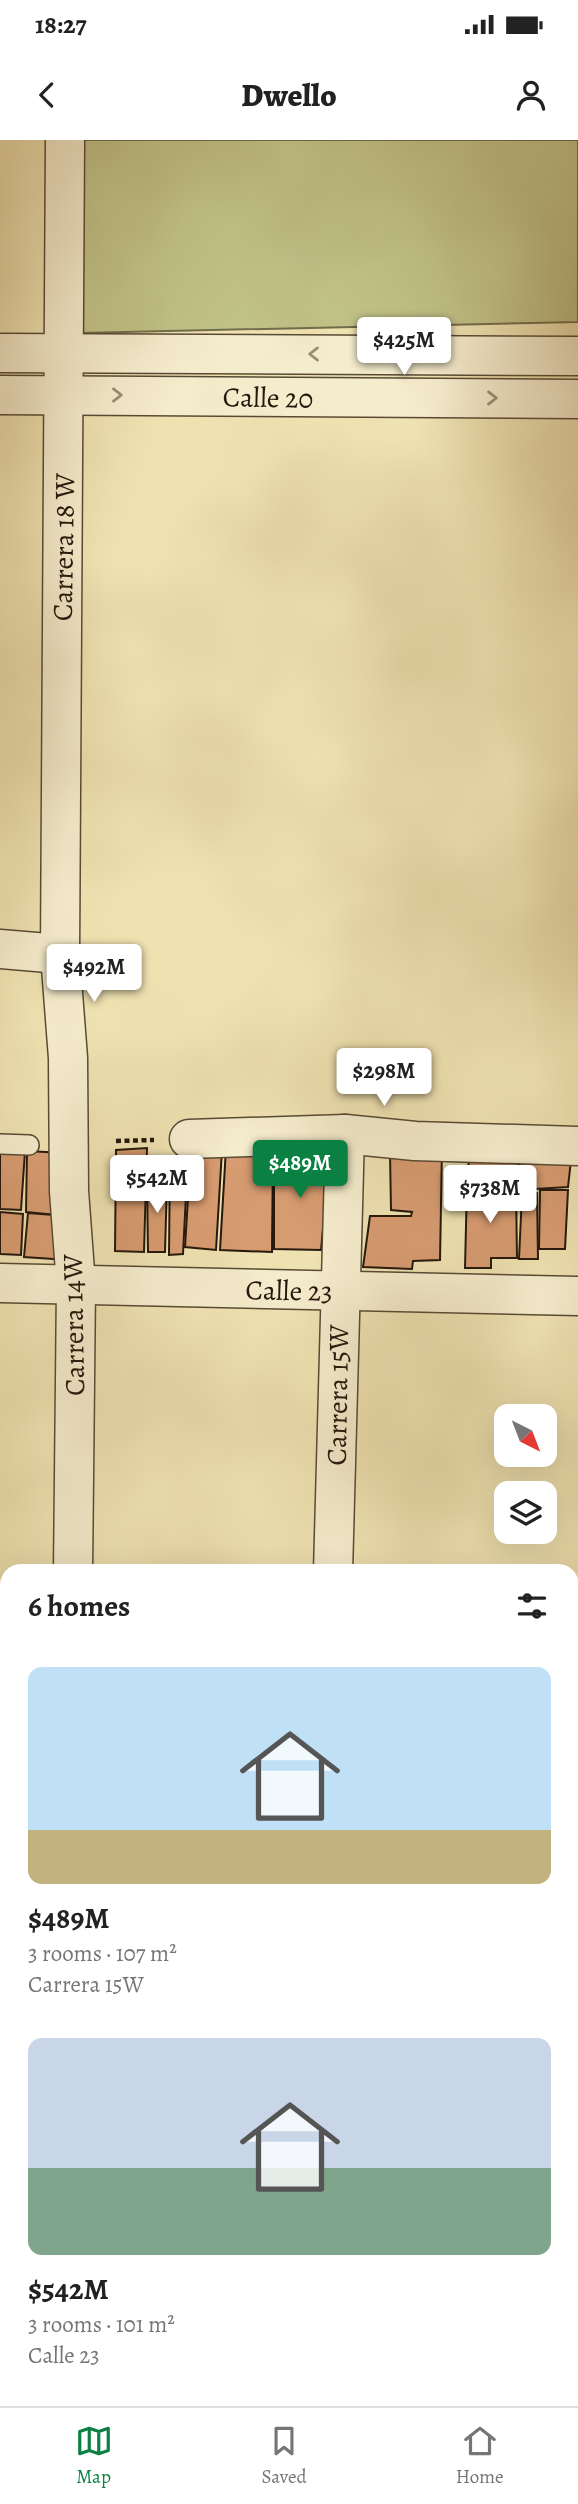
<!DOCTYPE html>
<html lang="en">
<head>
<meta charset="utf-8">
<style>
	:root { --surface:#fff; --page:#f6f6f6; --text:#222; --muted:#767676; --line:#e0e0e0; --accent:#0b8043 }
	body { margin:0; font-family:Alegreya,serif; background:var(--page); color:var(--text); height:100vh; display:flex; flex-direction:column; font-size:26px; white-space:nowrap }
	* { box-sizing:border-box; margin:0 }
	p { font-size:23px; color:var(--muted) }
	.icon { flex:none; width:38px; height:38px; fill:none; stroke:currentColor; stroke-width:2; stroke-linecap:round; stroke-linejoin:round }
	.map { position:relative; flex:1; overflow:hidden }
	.panel { position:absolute; left:0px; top:1424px; width:579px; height:842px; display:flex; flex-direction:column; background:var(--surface); border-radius:21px 21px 0 0; box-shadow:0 7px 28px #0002 }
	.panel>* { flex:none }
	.needle { width:46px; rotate:138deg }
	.controls { position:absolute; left:494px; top:1264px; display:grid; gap:14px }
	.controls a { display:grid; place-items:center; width:63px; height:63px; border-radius:14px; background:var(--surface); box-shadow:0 7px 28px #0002; font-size:35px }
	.price { position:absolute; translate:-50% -60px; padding:0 16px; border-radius:7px; background:#fff; color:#222; font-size:23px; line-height:46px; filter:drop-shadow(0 2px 4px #0008) }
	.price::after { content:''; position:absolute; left:50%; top:42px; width:21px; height:16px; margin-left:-10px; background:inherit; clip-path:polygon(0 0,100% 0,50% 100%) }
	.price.selected { background:var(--accent); color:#fff }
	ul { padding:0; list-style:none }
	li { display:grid; align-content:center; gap:14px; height:371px; padding:0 28px }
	li span { display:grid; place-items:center; height:217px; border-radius:14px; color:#555 }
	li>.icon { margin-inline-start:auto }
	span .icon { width:126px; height:126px; fill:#fffc; stroke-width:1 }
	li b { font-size:30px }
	h2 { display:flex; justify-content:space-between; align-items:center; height:84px; padding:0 28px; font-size:30px }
	.status { display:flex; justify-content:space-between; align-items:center; height:49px; padding:0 35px; background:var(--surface); direction:ltr }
	.status svg { height:19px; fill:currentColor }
	header { display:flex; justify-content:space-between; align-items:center; height:91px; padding:0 28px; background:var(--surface); font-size:32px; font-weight:800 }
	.menu { display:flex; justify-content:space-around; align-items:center; height:98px; border-top:2px solid var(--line); background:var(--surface); font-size:19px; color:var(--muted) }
	.menu a { display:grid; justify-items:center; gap:4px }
	.menu .selected { color:var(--accent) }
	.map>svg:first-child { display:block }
	.green { fill:#c0c187; stroke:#726c4a; stroke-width:2 }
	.building { fill:#d79b70; stroke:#25180d; stroke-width:2 }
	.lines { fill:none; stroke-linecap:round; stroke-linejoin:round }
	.service-casing { stroke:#584a36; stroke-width:22 }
	.minor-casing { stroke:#584a36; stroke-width:41 }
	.path { stroke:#25180d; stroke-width:4.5; stroke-dasharray:5 3.5; stroke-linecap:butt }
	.service { stroke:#f5eccc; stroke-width:19 }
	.minor { stroke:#f5eccc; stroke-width:38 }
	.oneway { stroke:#978d76 }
	.labels { text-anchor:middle; stroke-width:5; stroke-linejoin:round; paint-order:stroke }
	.street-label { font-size:28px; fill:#25180d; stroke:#f5eccc }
</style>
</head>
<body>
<div class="status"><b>18:27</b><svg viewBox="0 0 49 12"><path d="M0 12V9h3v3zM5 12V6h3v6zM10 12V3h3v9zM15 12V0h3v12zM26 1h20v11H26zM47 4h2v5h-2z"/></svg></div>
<header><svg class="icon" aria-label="back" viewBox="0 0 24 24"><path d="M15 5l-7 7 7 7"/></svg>Dwello<svg class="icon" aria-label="person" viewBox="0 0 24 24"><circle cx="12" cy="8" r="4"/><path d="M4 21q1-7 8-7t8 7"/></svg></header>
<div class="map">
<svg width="578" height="2266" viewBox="0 0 578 2266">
	<rect width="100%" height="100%" fill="#efe2b1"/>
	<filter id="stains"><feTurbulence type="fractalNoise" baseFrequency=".00286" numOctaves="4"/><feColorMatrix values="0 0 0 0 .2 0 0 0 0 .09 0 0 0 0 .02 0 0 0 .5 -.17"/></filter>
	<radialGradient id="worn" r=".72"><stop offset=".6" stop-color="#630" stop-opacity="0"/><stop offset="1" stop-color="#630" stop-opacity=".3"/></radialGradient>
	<!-- green -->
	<path class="green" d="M81,0H578V182L80,193Z"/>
	<!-- building -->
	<g class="building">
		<path d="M147,1008L144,1112L115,1111L116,1010Z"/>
		<path d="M191,1008L222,1010L216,1110L185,1107Z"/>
		<path d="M226,1008L273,1009L272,1112L220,1110Z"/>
		<path d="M442,1008L440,1120L413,1121L412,1129L363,1127L370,1076H411L412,1072L391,1070L390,1014Z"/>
		<path d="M0,1011H25L21,1070L0,1069Z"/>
		<path d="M27,1011L64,1013L67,1076L26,1072Z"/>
		<path d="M274,1012L330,1015L321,1110L274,1109Z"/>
		<path d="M170,1016H188L183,1114L169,1115Z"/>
		<path d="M469,1018L518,1020L517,1045L467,1044Z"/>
		<path d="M520,1020H571L568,1047L518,1050Z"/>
		<path d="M147,1040L167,1041L165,1112H148Z"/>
		<path d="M467,1045L516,1047L517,1118H491V1128H465Z"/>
		<path d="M540,1050H568L565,1109H539Z"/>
		<path d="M537,1053L538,1119H519L522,1054Z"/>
		<path d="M0,1072L23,1074L21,1115L0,1114Z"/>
		<path d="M28,1073L67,1076L68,1120L24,1117Z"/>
	</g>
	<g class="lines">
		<!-- service casing -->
		<g class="service-casing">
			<path id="service" d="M0,1004L29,1005"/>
		</g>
		<!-- minor casing -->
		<g class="minor-casing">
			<g id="minor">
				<path d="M65,0L60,814L68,918L69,1051L76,1145L73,1432"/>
				<path d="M0,213L578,216"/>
				<path d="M0,255L578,259"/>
				<path d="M0,809L60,814"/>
				<path d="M189,999L345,994L415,1001L578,1006"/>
				<path d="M0,1143L578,1156"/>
				<path d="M333,1432L345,994"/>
				<path d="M0,1577H7"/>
				<path d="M572,1605H578"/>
				<path d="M572,1999L578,1841"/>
				<path d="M0,2038L7,2039"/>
				<path d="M572,2067H578"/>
				<path d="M62,2259V2266"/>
				<path d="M322,2266V2259"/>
				<path d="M566,2266V2259"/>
			</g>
		</g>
		<!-- path -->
		<path class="path" d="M116,1001L154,1000"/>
		<!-- service -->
		<use href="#service" class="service"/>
		<!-- minor -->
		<use href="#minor" class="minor"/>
	</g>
	<!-- one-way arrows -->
	<defs><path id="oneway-chevron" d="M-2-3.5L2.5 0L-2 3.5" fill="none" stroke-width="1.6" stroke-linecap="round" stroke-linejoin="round" transform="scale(1.75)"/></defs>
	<g class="oneway">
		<use href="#oneway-chevron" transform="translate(314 214) rotate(-180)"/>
		<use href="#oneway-chevron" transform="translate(117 255)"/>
		<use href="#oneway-chevron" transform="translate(492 258)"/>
	</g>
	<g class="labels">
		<!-- street labels -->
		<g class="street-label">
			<text transform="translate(268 257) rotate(1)" y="10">Calle 20</text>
			<text transform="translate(63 407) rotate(-89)" y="10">Carrera 18 W</text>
			<text transform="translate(289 1150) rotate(1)" y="10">Calle 23</text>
			<text transform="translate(73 1185) rotate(-91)" y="10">Carrera 14W</text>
			<text transform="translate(337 1255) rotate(-89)" y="10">Carrera 15W</text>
		</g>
	</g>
	<rect width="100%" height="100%" filter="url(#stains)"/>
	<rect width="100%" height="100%" fill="url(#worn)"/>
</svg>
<div class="controls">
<a><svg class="needle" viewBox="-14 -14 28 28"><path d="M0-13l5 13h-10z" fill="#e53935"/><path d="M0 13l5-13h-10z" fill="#767676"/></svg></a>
<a><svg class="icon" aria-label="layers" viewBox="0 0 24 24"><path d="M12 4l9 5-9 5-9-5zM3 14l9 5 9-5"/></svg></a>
</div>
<b class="price" style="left:404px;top:237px">$425M</b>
<b class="price" style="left:94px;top:864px">$492M</b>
<b class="price" style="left:384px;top:968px">$298M</b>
<b class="price selected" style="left:300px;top:1060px">$489M</b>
<b class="price" style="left:157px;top:1075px">$542M</b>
<b class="price" style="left:490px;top:1085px">$738M</b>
<section class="panel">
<h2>6 homes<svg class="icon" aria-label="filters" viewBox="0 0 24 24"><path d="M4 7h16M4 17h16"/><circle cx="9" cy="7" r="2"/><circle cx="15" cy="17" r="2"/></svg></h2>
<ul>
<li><span style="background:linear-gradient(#bfe0f5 75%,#c2b280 0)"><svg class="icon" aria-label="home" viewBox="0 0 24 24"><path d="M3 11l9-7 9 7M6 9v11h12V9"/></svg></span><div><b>$489M</b><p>3 rooms · 107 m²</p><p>Carrera 15W</p></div></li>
<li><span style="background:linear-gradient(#c9d6e8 60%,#7fa58c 0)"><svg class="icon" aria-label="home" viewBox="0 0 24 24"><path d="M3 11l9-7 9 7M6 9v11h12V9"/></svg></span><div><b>$542M</b><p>3 rooms · 101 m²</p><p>Calle 23</p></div></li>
</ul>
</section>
</div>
<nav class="menu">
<a class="selected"><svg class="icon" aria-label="map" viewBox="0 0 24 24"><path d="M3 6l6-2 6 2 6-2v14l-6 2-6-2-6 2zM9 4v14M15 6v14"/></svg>Map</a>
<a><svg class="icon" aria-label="saved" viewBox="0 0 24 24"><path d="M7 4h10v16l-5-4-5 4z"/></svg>Saved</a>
<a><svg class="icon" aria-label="home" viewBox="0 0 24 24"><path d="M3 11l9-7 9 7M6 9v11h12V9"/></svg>Home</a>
</nav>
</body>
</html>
